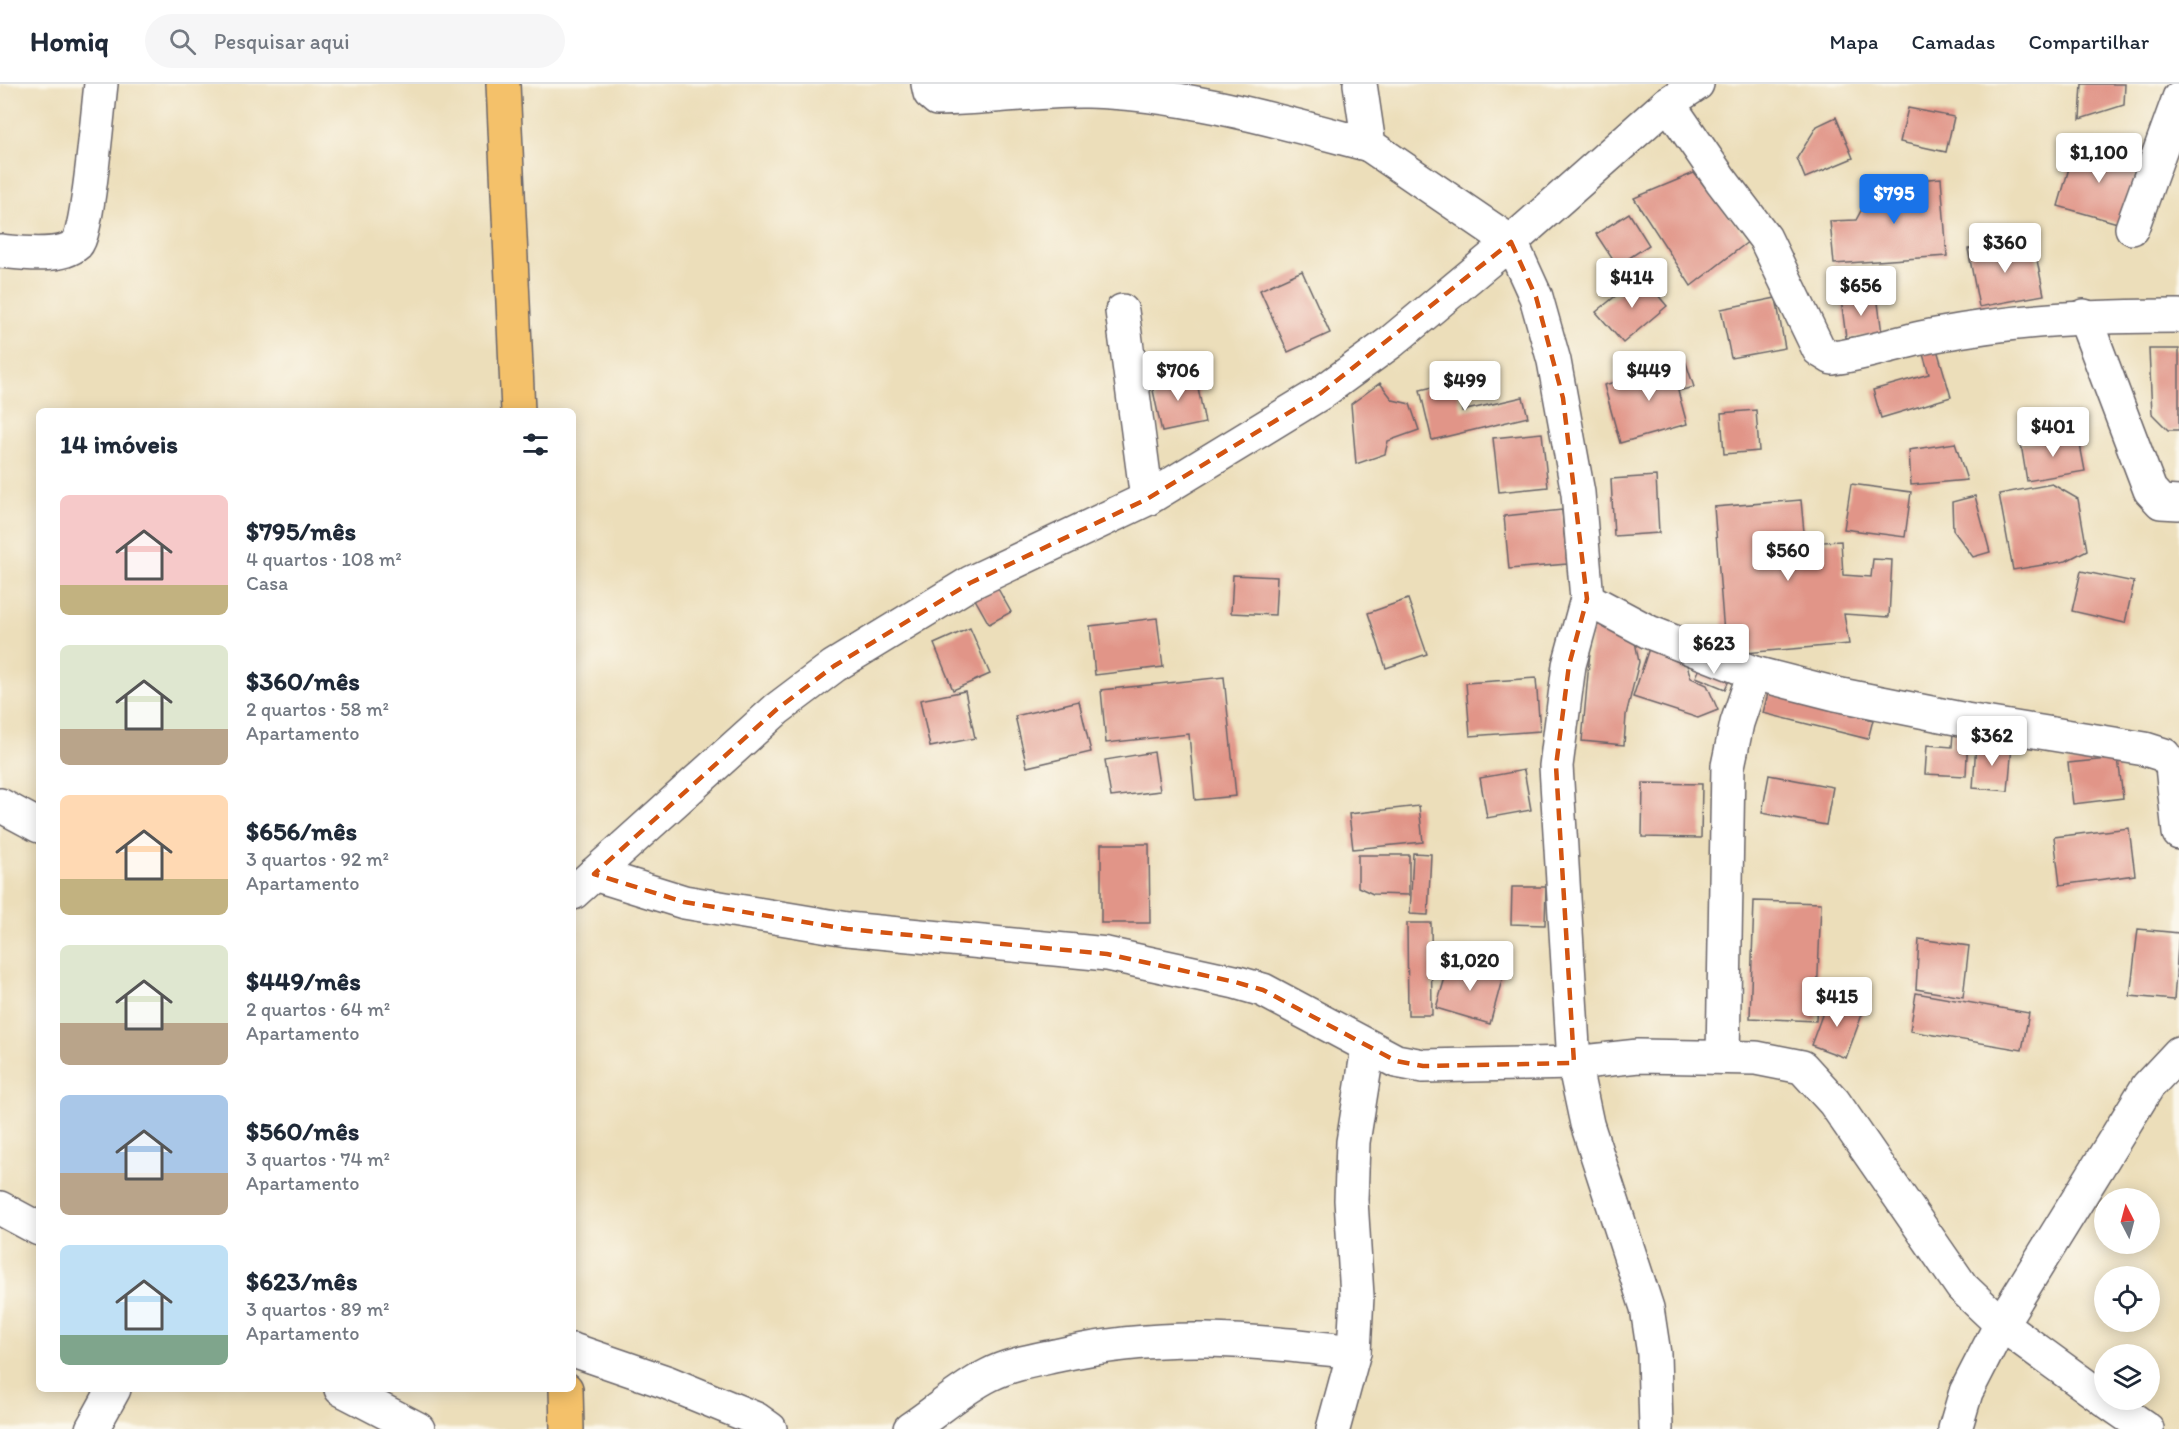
<!DOCTYPE html>
<html lang="pt">
<head>
<meta charset="utf-8">
<style>
	:root { --surface:#fff; --page:#f6f6f7; --text:#1f2937; --muted:#747a83; --line:#e0e1e3; --accent:#1a73e8 }
	body { margin:0; font-family:Itim,sans-serif; background:var(--page); color:var(--text); height:100vh; display:flex; flex-direction:column; font-size:22px; white-space:nowrap }
	* { box-sizing:border-box; margin:0 }
	p { font-size:20px; color:var(--muted) }
	.icon { flex:none; width:33px; height:33px; fill:none; stroke:currentColor; stroke-width:2; stroke-linecap:round; stroke-linejoin:round }
	.map { position:relative; flex:1; overflow:hidden }
	.sheet { position:absolute; left:36px; top:324px; width:540px; height:984px; display:flex; flex-direction:column; background:var(--surface); border-radius:9px; box-shadow:0 3px 15px #0003 }
	.sheet>* { flex:none }
	.needle { width:39px; rotate:354deg }
	.buttons { position:absolute; left:2094px; top:1104px; display:grid; gap:12px }
	.buttons a { display:grid; place-items:center; width:66px; height:66px; border-radius:50%; background:var(--surface); box-shadow:0 3px 15px #0003; font-size:30px }
	.price { position:absolute; translate:-50% -51px; padding:0 14px; border-radius:6px; background:#fff; color:#222; font-size:20px; line-height:39px; filter:drop-shadow(0 2px 3px #0008) }
	.price::after { content:''; position:absolute; left:50%; top:36px; width:18px; height:14px; margin-left:-9px; background:inherit; clip-path:polygon(0 0,100% 0,50% 100%) }
	.price.current { background:var(--accent); color:#fff }
	ul { padding:0; list-style:none }
	li { display:flex; align-items:center; gap:18px; height:150px; padding:0 24px }
	li span { display:grid; place-items:center; flex:none; width:168px; height:120px; border-radius:9px; color:#555 }
	li>.icon { margin-inline-start:auto }
	span .icon { width:72px; height:72px; fill:#fffc; stroke-width:1 }
	li b { font-size:26px }
	h2 { display:flex; justify-content:space-between; align-items:center; height:72px; padding:0 24px; font-size:26px }
	header { display:flex; align-items:center; gap:36px; box-sizing:border-box; height:84px; padding:0 30px; background:var(--surface); border-bottom:2px solid var(--line) }
	header strong { font-size:28px }
	nav { display:flex; gap:33px; margin-inline-start:auto; font-size:21px }
	.search { width:420px; height:54px; background:var(--page); display:flex; align-items:center; gap:15px; box-sizing:border-box; padding:0 21px; border-radius:33px; color:var(--muted); font-size:22px }
	.map>svg:first-child { display:block }
	.building { fill:#e19588 }
	.lines { fill:none; stroke-linecap:round; stroke-linejoin:round }
	.minor-casing { stroke:#696467; stroke-width:36 }
	.major-casing { stroke:#696467; stroke-width:36 }
	.minor { stroke:#fff; stroke-width:33 }
	.major { stroke:#f4c16a; stroke-width:33 }
	.marked { fill:none; stroke:#d45411; stroke-width:4.5; stroke-dasharray:12 8; stroke-linejoin:round }
</style>
</head>
<body>
<header>
<strong>Homiq</strong>
<div class="search"><svg class="icon" aria-label="search" viewBox="0 0 24 24"><circle cx="10" cy="10" r="6"/><path d="M15 15l6 6"/></svg>Pesquisar aqui</div>
<nav><a>Mapa</a><a>Camadas</a><a>Compartilhar</a></nav>
</header>
<div class="map">
<svg width="2179" height="1345" viewBox="0 0 2179 1345">
	<rect width="100%" height="100%" fill="#fbf7ec"/>
	<filter id="ink" filterUnits="userSpaceOnUse"><feTurbulence type="fractalNoise" baseFrequency=".0167" numOctaves="2"/><feDisplacementMap in="SourceGraphic" scale="12" xChannelSelector="R" yChannelSelector="G"/><feConvolveMatrix kernelMatrix="1 2 1 2 8 2 1 2 1" color-interpolation-filters="sRGB"/></filter>
	<filter id="wash" filterUnits="userSpaceOnUse"><feTurbulence type="fractalNoise" baseFrequency=".008" numOctaves="4" result="noise"/><feDisplacementMap in="SourceGraphic" scale="24" xChannelSelector="R" yChannelSelector="G"/><feGaussianBlur stdDeviation="1.35" result="paint"/><feColorMatrix in="noise" values="0 0 0 0 0 0 0 0 0 0 0 0 0 0 0 0 0 1.4 0 .05"/><feComposite in="paint" operator="in"/></filter>
	<g filter="url(#wash)">
		<rect width="100%" height="100%" fill="#ecdeba"/>
		<g id="blocks">
			<!-- building -->
			<g class="building">
				<path d="M2082,0H2125L2124,21L2080,35Z"/>
				<path d="M1908,24L1954,33L1946,68L1900,58Z"/>
				<path d="M1836,33L1853,74L1805,94L1797,74L1817,42Z"/>
				<path d="M2076,60L2140,78L2121,140L2058,122Z"/>
				<path d="M1694,89L1749,157L1691,202L1634,114Z"/>
				<path d="M1941,94L1947,172L1834,180L1830,137L1856,136L1876,99Z"/>
				<path d="M1629,129L1649,161L1617,182L1596,150Z"/>
				<path d="M1996,159L2006,166L2034,161L2044,211L1979,223L1968,165Z"/>
				<path d="M1302,187L1330,249L1288,268L1260,206Z"/>
				<path d="M1641,191L1667,222L1623,259L1596,228Z"/>
				<path d="M1877,211L1882,250L1846,254L1841,215Z"/>
				<path d="M1776,214L1785,264L1731,274L1721,225Z"/>
				<path d="M1936,262L1951,313L1881,334L1873,306L1929,290L1922,267Z"/>
				<path d="M2149,265H2179V346H2168L2152,330Z"/>
				<path d="M1686,279L1694,303L1678,307L1687,340L1620,359L1604,301Z"/>
				<path d="M1195,288L1205,339L1162,348L1151,297Z"/>
				<path d="M1455,298L1462,327L1523,313L1528,333L1432,356L1420,306Z"/>
				<path d="M1380,299L1393,316L1410,320L1419,346L1388,357L1385,370L1356,380L1351,320Z"/>
				<path d="M1756,326L1759,367L1724,370L1721,329Z"/>
				<path d="M1542,349L1548,403L1499,408L1493,354Z"/>
				<path d="M2078,350L2085,387L2027,397L2021,360Z"/>
				<path d="M1955,359L1967,396L1911,401L1909,366Z"/>
				<path d="M1656,392L1659,449L1614,452L1611,395Z"/>
				<path d="M1851,400L1911,408L1905,453L1844,445Z"/>
				<path d="M2052,400L2078,415L2087,466L2066,477L2013,486L1999,410Z"/>
				<path d="M1975,412L1990,468L1973,473L1953,446L1952,418Z"/>
				<path d="M1801,416L1805,459L1841,457L1843,491L1871,493L1873,475L1892,476L1889,533L1844,530L1849,560L1745,569L1725,562L1714,423Z"/>
				<path d="M1562,426L1567,480L1509,485L1504,432Z"/>
				<path d="M2081,487L2134,498L2125,539L2072,527Z"/>
				<path d="M1233,491L1277,493L1275,531L1231,529Z"/>
				<path d="M993,496L1011,528L989,540L971,508Z"/>
				<path d="M1408,515L1427,570L1386,584L1368,529Z"/>
				<path d="M1597,532L1633,547L1639,578L1626,631L1624,661L1582,657L1592,545Z"/>
				<path d="M1157,534L1163,583L1095,591L1090,542Z"/>
				<path d="M970,544L990,590L953,606L934,560Z"/>
				<path d="M1650,561L1684,572L1691,594L1707,601L1718,626L1698,634L1633,613Z"/>
				<path d="M1703,577L1732,590L1725,605L1696,593Z"/>
				<path d="M1224,593L1236,712L1195,716L1189,650L1106,659L1101,606Z"/>
				<path d="M1536,594L1540,647L1470,652L1466,599Z"/>
				<path d="M965,607L975,654L930,663L920,616Z"/>
				<path d="M1768,609L1873,636L1868,655L1763,629Z"/>
				<path d="M1079,617L1091,668L1027,683L1015,632Z"/>
				<path d="M1953,649L1968,650L1966,692L1925,690L1927,661L1952,663Z"/>
				<path d="M1976,660L2012,662L2008,707L1973,704Z"/>
				<path d="M1154,668L1160,707L1111,713L1105,676Z"/>
				<path d="M2118,674L2123,714L2073,720L2068,679Z"/>
				<path d="M1524,686L1531,726L1487,734L1480,694Z"/>
				<path d="M1769,691L1833,703L1826,741L1762,729Z"/>
				<path d="M1643,699L1702,700L1701,754L1642,753Z"/>
				<path d="M1419,722L1423,758L1353,765L1349,730Z"/>
				<path d="M2129,744L2135,791L2060,801L2054,753Z"/>
				<path d="M1101,760H1149L1150,839H1101Z"/>
				<path d="M1413,769L1431,770L1428,831L1410,830Z"/>
				<path d="M1358,771H1409V811L1373,810L1358,803Z"/>
				<path d="M1512,803H1546L1545,841L1511,840Z"/>
				<path d="M1754,817L1821,819L1816,937L1750,934Z"/>
				<path d="M1407,839H1431L1432,931H1408Z"/>
				<path d="M2138,845L2179,849L2174,916L2130,912Z"/>
				<path d="M1919,855L1969,862L1963,913L1916,905Z"/>
				<path d="M1450,877L1503,892L1490,940L1436,924Z"/>
				<path d="M1916,909L2029,929L2022,966L1910,947Z"/>
				<path d="M1828,915L1863,928L1846,974L1811,961Z"/>
			</g>
		</g>
	</g>
	<g filter="url(#ink)">
		<use href="#blocks" fill-opacity="0" stroke="#696467" stroke-width="1.5"/>
		<g class="lines">
			<!-- minor casing -->
			<g class="minor-casing">
				<g id="minor">
					<path d="M928,0L930,9L937,15C988,15 1037,6 1087,7C1182,9 1278,37 1369,61"/>
					<path d="M1360,0L1369,61L1511,158L1536,213L1554,277L1578,409L1587,515L1569,581L1556,682L1574,979L1587,1040L1647,1224L1654,1270L1656,1345"/>
					<path d="M1668,19L1721,96L1765,154L1819,266L1832,274C1867,270 1901,257 1936,251C2019,235 2095,232 2179,232"/>
					<path d="M2132,144L2179,14"/>
					<path d="M0,167C20,169 60,175 77,160C88,149 98,24 101,0"/>
					<path d="M1122,227L1147,415"/>
					<path d="M2084,232L2150,406L2161,418L2179,419"/>
					<path d="M1587,515L1649,548L1754,589L1836,610L1966,636L2145,665L2164,671L2172,682L2179,749"/>
					<path d="M0,721L39,742"/>
					<path d="M594,790L684,818L847,845L1107,870L1235,898L1263,906L1396,977L1423,982L1574,979L1638,972L1756,974L1802,983L1834,1018L1962,1203L2001,1240L2104,1315"/>
					<path d="M573,809L777,625L834,582L970,499L1147,415L1321,309L1391,258L1511,158L1668,19L1697,0"/>
					<path d="M1723,973L1728,682L1737,639L1754,589"/>
					<path d="M0,1124L39,1145"/>
					<path d="M573,1266L666,1298L756,1335L770,1345"/>
					<path d="M341,1305L418,1345"/>
					<path d="M2105,1316L2147,1345"/>
					<path d="M92,1345L114,1305"/>
					<path d="M910,1345C936,1328 961,1305 989,1291C1010,1280 1036,1276 1059,1271C1164,1247 1248,1256 1354,1268"/>
					<path d="M1333,1345L1354,1268L1357,1212L1351,1116L1353,1058L1368,964"/>
					<path d="M1955,1345L1966,1308L2001,1240L2148,1002L2179,969"/>
				</g>
			</g>
			<!-- major casing -->
			<g class="major-casing">
				<g id="major">
					<path d="M503,0L518,327"/>
					<path d="M566,1305L567,1345"/>
				</g>
			</g>
			<!-- minor -->
			<use href="#minor" class="minor"/>
			<!-- major -->
			<use href="#major" class="major"/>
		</g>
	</g>
	<!-- marked area -->
	<path class="marked" d="M1511,158L1536,213L1563,314L1587,515L1569,581L1556,682L1574,979L1423,982L1396,977L1263,906L1235,898L1107,870L847,845L684,818L594,790L777,625L834,582L970,499L1147,415L1321,309Z"/>
</svg>
<div class="buttons">
<a><svg class="needle" viewBox="-14 -14 28 28"><path d="M0-13l5 13h-10z" fill="#e53935"/><path d="M0 13l5-13h-10z" fill="#747a83"/></svg></a>
<a><svg class="icon" aria-label="locate" viewBox="0 0 24 24"><circle cx="12" cy="12" r="6"/><path d="M12 2v4M12 18v4M2 12h4M18 12h4"/></svg></a>
<a><svg class="icon" aria-label="layers" viewBox="0 0 24 24"><path d="M12 4l9 5-9 5-9-5zM3 14l9 5 9-5"/></svg></a>
</div>
<b class="price" style="left:2099px;top:100px">$1,100</b>
<b class="price current" style="left:1894px;top:141px">$795</b>
<b class="price" style="left:2005px;top:190px">$360</b>
<b class="price" style="left:1632px;top:225px">$414</b>
<b class="price" style="left:1861px;top:233px">$656</b>
<b class="price" style="left:1178px;top:318px">$706</b>
<b class="price" style="left:1649px;top:318px">$449</b>
<b class="price" style="left:1465px;top:328px">$499</b>
<b class="price" style="left:2053px;top:374px">$401</b>
<b class="price" style="left:1788px;top:498px">$560</b>
<b class="price" style="left:1714px;top:591px">$623</b>
<b class="price" style="left:1992px;top:683px">$362</b>
<b class="price" style="left:1470px;top:908px">$1,020</b>
<b class="price" style="left:1837px;top:944px">$415</b>
<section class="sheet">
<h2>14 imóveis<svg class="icon" aria-label="filters" viewBox="0 0 24 24"><path d="M4 7h16M4 17h16"/><circle cx="9" cy="7" r="2"/><circle cx="15" cy="17" r="2"/></svg></h2>
<ul>
<li><span style="background:linear-gradient(#f6c9c9 75%,#c2b280 0)"><svg class="icon" aria-label="home" viewBox="0 0 24 24"><path d="M3 11l9-7 9 7M6 9v11h12V9"/></svg></span><div><b>$795/mês</b><p>4 quartos · 108 m²</p><p>Casa</p></div></li>
<li><span style="background:linear-gradient(#dfe7d0 70%,#b9a48a 0)"><svg class="icon" aria-label="home" viewBox="0 0 24 24"><path d="M3 11l9-7 9 7M6 9v11h12V9"/></svg></span><div><b>$360/mês</b><p>2 quartos · 58 m²</p><p>Apartamento</p></div></li>
<li><span style="background:linear-gradient(#ffd9b3 70%,#c2b280 0)"><svg class="icon" aria-label="home" viewBox="0 0 24 24"><path d="M3 11l9-7 9 7M6 9v11h12V9"/></svg></span><div><b>$656/mês</b><p>3 quartos · 92 m²</p><p>Apartamento</p></div></li>
<li><span style="background:linear-gradient(#dfe7d0 65%,#b9a48a 0)"><svg class="icon" aria-label="home" viewBox="0 0 24 24"><path d="M3 11l9-7 9 7M6 9v11h12V9"/></svg></span><div><b>$449/mês</b><p>2 quartos · 64 m²</p><p>Apartamento</p></div></li>
<li><span style="background:linear-gradient(#a9c7e8 65%,#b9a48a 0)"><svg class="icon" aria-label="home" viewBox="0 0 24 24"><path d="M3 11l9-7 9 7M6 9v11h12V9"/></svg></span><div><b>$560/mês</b><p>3 quartos · 74 m²</p><p>Apartamento</p></div></li>
<li><span style="background:linear-gradient(#bfe0f5 75%,#7fa58c 0)"><svg class="icon" aria-label="home" viewBox="0 0 24 24"><path d="M3 11l9-7 9 7M6 9v11h12V9"/></svg></span><div><b>$623/mês</b><p>3 quartos · 89 m²</p><p>Apartamento</p></div></li>
</ul>
</section>
</div>
</body>
</html>
